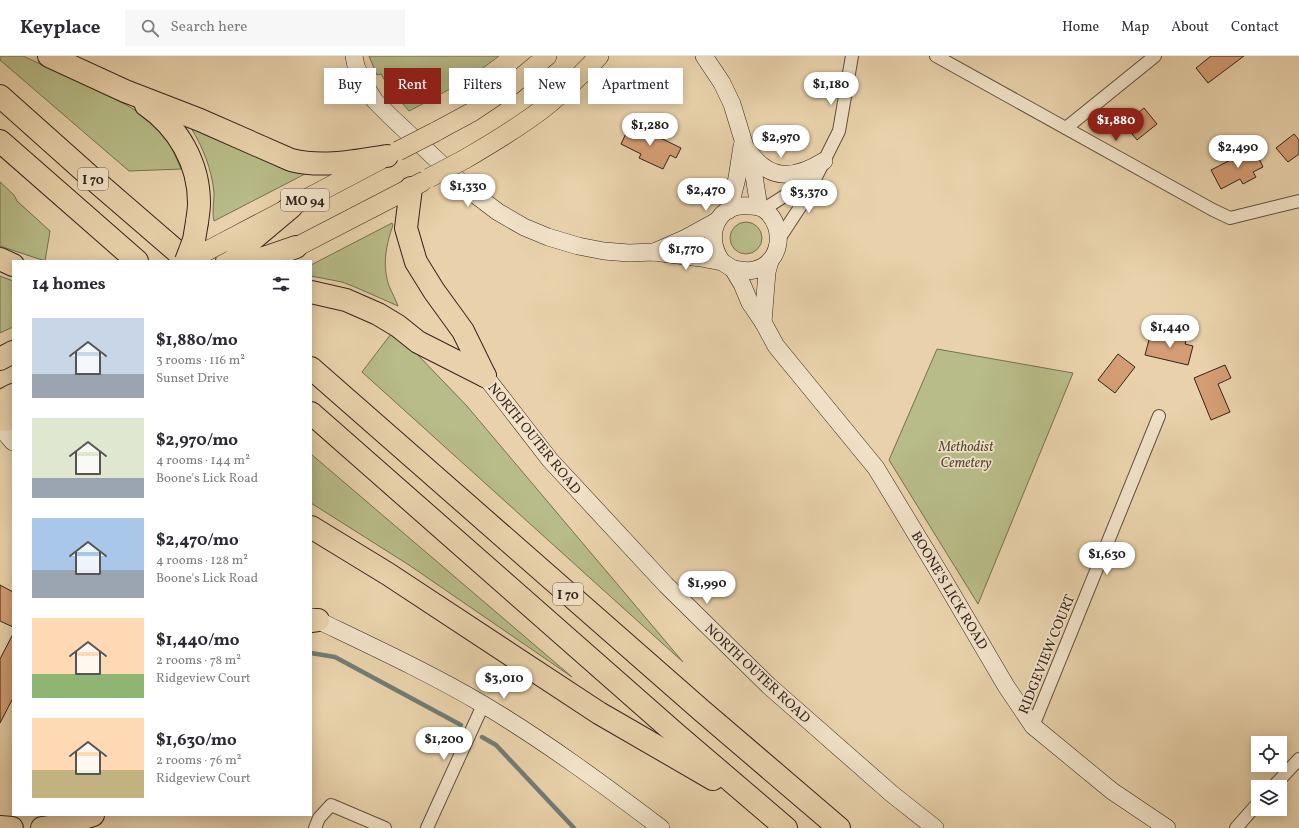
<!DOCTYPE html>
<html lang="en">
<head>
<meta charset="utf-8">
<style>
	:root { --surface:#fff; --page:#f7f7f7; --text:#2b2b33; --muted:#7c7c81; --line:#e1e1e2; --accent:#8f2418 }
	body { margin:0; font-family:Vollkorn,serif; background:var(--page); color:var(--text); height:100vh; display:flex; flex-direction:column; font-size:15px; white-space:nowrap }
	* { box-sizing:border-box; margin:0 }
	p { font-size:13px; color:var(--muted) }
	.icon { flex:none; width:22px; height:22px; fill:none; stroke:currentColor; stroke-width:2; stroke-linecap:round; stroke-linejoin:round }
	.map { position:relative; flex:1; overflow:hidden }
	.side { position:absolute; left:12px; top:204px; width:300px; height:556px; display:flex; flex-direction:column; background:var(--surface); border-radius:0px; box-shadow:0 2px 10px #0003 }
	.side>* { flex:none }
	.hud { position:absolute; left:324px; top:12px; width:380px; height:36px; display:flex; gap:8px }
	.buttons { position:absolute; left:1251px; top:680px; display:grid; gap:8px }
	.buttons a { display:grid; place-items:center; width:36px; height:36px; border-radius:0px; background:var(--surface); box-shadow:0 2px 10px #0003; font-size:20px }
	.price { position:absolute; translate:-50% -34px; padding:0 9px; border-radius:14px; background:#fff; color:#222; font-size:13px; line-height:26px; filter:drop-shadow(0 1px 2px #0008) }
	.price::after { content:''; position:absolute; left:50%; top:24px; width:12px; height:9px; margin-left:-6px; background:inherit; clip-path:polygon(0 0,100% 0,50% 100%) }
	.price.selected { background:var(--accent); color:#fff }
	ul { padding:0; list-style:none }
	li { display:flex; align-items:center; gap:12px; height:100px; padding:0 20px }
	li span { display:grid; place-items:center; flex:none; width:112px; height:80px; border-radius:0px; color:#555 }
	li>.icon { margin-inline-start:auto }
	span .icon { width:48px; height:48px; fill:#fffc; stroke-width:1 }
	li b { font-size:17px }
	h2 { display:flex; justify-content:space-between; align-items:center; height:48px; padding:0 20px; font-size:17px }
	.tag { padding:0 14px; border-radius:0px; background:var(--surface); box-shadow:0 2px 10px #0003; font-size:14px; line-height:36px }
	.tag.selected { background:var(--accent); color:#fff }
	header { display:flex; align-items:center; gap:24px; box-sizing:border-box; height:56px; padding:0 20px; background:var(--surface); border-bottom:1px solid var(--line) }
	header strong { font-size:19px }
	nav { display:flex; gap:22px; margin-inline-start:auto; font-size:14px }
	.search { width:280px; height:36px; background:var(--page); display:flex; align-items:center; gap:10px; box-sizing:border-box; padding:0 14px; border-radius:0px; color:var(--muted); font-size:15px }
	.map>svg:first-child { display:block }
	.green { fill:#b7bc88; stroke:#767053 }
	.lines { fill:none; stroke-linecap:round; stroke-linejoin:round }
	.stream { stroke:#717c76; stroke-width:4.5 }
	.building { fill:#d49d73; stroke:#34241e }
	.street-casing { stroke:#615041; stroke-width:14 }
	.secondary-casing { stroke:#34241e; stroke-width:18 }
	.primary-casing { stroke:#34241e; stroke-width:20 }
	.highway-casing { stroke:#34241e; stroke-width:24 }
	.street { stroke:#f1e2c8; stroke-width:12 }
	.secondary { stroke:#f1e2c8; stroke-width:17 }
	.primary { stroke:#e9d2ab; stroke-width:19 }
	.highway { stroke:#e9d2ab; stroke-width:22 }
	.primary-bridge-casing { stroke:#34241e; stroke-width:20; stroke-linecap:butt }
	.highway-bridge-casing { stroke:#34241e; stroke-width:24; stroke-linecap:butt }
	.primary-bridge { stroke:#e9d2ab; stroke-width:19 }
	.highway-bridge { stroke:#e9d2ab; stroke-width:22 }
	.labels { text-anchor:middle; stroke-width:3.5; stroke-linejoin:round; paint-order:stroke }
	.shield { fill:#f1e2c8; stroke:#6d5d51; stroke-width:1 }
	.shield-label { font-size:13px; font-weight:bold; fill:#34241e }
	.street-label { font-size:14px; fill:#34241e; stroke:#f1e2c8 }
	.park-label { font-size:14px; font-style:italic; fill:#554a38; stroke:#f1e2c8 }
</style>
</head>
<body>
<header>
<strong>Keyplace</strong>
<div class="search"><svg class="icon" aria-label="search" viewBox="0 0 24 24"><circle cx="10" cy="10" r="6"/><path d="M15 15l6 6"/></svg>Search here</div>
<nav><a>Home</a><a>Map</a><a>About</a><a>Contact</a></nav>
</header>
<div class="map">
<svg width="1299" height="772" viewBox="0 0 1299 772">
	<rect width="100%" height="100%" fill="#e9d2ab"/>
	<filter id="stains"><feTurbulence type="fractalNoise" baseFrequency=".005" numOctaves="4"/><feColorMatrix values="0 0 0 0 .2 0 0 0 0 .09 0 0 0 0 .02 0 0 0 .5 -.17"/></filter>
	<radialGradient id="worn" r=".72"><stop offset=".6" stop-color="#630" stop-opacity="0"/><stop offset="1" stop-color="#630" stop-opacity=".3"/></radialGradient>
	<!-- green -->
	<g class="green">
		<path d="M0,0H23L114,42L140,57L155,69L169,86L181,113L129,115L0,4Z"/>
		<path d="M369,0H499C471,22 440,39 409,55L390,33L381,18L377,19Z"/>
		<path d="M191,72L305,118L214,165C212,157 214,146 214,137C212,114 203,91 191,72Z"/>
		<path d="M0,126L14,139L17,145L50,175L45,205L0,190Z"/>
		<circle cx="746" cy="182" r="16"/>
		<path d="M392,167L393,169C386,189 382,209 389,230C392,237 396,244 398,250L355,231L342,226L311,220V209Z"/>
		<path d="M0,220L13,225V271L0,277Z"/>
		<path d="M391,278L415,296L466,349L683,606L362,316Z"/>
		<path d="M937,293L1073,317L978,548L889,404Z"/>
		<path d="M311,398L572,621L409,509L311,447Z"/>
	</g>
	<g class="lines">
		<!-- stream -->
		<g class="stream">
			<path d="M311,597L335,601L461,669"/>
			<path d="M482,681L496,689L574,772"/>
		</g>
	</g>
	<!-- building -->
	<g class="building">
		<path d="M1211,0H1244L1208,27L1196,12Z"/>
		<path d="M1144,52L1157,68L1137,84L1124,68Z"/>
		<path d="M629,71L648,80L650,77L681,92L676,102L670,99L663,113L639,102L641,98L621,88Z"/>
		<path d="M1294,78L1299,84V98L1288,106L1276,92Z"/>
		<path d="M1254,92L1263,111L1253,116L1256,121L1243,128L1240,123L1221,133L1211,114Z"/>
		<path d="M1175,278L1187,280L1185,288L1193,290L1188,309L1145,299L1150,280L1173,286Z"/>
		<path d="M1118,298L1135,311L1115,337L1098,324Z"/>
		<path d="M1225,309L1231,322L1218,328L1230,356L1211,364L1194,322Z"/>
		<path d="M0,529L13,536V571L0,565Z"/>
		<path d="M13,578V642L0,667V603Z"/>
	</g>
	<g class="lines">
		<!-- street casing -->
		<g class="street-casing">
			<g id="street">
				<path d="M936,0L1213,154L1230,162L1299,145"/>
				<path d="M1066,72L1155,0"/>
				<path d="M764,153L816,120"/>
				<path d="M779,183L804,145L839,75L852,0"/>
				<path d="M1033,670L1159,360"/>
				<path d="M1273,731L1299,703"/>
				<path d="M315,772L319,762L331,749L385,772"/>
				<path d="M427,772L483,649"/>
				<path d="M1236,772L1258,747"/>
			</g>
		</g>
		<!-- secondary casing -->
		<g class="secondary-casing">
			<g id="secondary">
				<path d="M354,0L356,10L363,26L375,45L391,61L469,134L498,156L524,171L548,181L578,190L604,195L629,197L654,196L701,202L722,206L733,213L742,228L750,247L763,266L776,290L876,412L942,521L1006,630L1033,670L1112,735L1167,772"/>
				<path d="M704,0L722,27L732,48L754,120L759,151"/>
				<path d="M748,94C769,126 795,123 824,105"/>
				<path d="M729,154L737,122L742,90"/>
				<path d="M654,196L686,182L717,165"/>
				<path d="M722,206C703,180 717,146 750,150C755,150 761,151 765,154C786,171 782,207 754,214C747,216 739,214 733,213"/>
				<path d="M763,266L767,216L770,205"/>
				<path d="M485,320L550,404L666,529L769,630L892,738L935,772"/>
				<path d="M0,371L13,386"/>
				<path d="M311,561C369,589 428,616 484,649C546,686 604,729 661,772"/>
			</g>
		</g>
		<!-- primary casing -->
		<g class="primary-casing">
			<g id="primary">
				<path d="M435,76L472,56L512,29L547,0"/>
				<path d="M465,103C492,87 520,71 545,51C564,36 582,18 599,0"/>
				<path d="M222,187L380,104"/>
				<path d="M283,198L422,126"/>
			</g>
		</g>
		<!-- highway casing -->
		<g class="highway-casing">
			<g id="highway">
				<path d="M49,0L125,35L200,64L291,104C323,112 355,105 387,100"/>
				<path d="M0,40L93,123L188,205"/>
				<path d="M146,49C178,71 199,107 199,147C199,153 198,159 197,166"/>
				<path d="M0,85L137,205"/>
				<path d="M411,132L406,172L416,206L434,235L463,275L485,320"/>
				<path d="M0,203L13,209"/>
				<path d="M227,205L291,151"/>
				<path d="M251,205L267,201L296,191"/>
				<path d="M311,236L346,244L378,258L398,270L418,286L485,320"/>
				<path d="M0,303L13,296"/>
				<path d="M311,312L701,654L839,772"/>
				<path d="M0,346L13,339"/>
				<path d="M311,357L676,678L786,772"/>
				<path d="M0,364L13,363"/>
				<path d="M311,471L388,518L599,657L713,723"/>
				<path d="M311,565L318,564"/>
				<path d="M0,771L12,772"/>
				<path d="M42,772L61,769L93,759"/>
			</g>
		</g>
		<!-- street -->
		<use href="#street" class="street"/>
		<!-- secondary -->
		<use href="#secondary" class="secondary"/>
		<!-- primary -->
		<use href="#primary" class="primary"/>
		<!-- highway -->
		<use href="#highway" class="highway"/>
		<!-- primary-bridge casing -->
		<g class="primary-bridge-casing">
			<g id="primary-bridge">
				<path d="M398,95L435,76"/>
				<path d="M429,122L465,103"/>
				<path d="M188,205L222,187"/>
			</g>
		</g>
		<!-- highway-bridge casing -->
		<g class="highway-bridge-casing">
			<path id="highway-bridge" d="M186,205L194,184L197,166"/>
		</g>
		<!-- primary-bridge -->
		<use href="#primary-bridge" class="primary-bridge"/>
		<!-- highway-bridge -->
		<use href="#highway-bridge" class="highway-bridge"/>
	</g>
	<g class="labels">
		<!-- shield labels -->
		<g class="shield">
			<rect x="78" y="112" width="30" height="22" rx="3"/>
			<rect x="281" y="133" width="48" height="22" rx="3"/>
			<rect x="553" y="527" width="30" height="22" rx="3"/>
		</g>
		<g class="shield-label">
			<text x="93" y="128">I 70</text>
			<text x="305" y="149">MO 94</text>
			<text x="568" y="543">I 70</text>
		</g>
		<!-- street labels -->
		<g class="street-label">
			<text transform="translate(535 382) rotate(51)" y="5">NORTH OUTER ROAD</text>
			<text transform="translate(950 534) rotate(59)" y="5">BOONE'S LICK ROAD</text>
			<text transform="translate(1046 598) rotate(-68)" y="5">RIDGEVIEW COURT</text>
			<text transform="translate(758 617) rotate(43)" y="5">NORTH OUTER ROAD</text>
		</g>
		<!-- park labels -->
		<g class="park-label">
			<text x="966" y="395">Methodist<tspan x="966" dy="16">Cemetery</tspan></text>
		</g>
	</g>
	<rect width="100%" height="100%" filter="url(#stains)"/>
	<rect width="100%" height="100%" fill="url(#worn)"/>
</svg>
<div class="buttons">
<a><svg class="icon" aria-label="locate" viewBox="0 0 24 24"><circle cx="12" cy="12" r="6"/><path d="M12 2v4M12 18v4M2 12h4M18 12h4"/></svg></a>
<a><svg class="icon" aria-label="layers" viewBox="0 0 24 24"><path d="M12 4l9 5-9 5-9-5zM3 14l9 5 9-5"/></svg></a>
</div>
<b class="price" style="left:831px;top:50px">$1,180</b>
<b class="price selected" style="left:1116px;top:86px">$1,880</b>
<b class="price" style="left:650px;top:91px">$1,280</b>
<b class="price" style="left:781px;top:103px">$2,970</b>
<b class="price" style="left:1238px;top:113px">$2,490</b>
<b class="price" style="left:468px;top:152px">$1,330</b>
<b class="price" style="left:706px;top:156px">$2,470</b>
<b class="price" style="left:809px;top:158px">$3,370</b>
<b class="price" style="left:686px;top:215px">$1,770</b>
<b class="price" style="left:1170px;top:293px">$1,440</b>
<b class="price" style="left:1107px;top:520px">$1,630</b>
<b class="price" style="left:707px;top:549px">$1,990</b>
<b class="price" style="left:504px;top:644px">$3,010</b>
<b class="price" style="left:444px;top:705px">$1,200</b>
<div class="hud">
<a class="tag">Buy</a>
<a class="tag selected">Rent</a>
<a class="tag">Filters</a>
<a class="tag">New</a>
<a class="tag">Apartment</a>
</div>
<section class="side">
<h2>14 homes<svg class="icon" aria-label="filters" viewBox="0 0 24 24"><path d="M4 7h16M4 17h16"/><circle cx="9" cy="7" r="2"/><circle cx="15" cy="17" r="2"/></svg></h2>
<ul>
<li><span style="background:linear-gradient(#c9d6e8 70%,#9aa5b1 0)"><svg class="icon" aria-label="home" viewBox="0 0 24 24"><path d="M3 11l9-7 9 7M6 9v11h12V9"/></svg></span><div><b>$1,880/mo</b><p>3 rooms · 116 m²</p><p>Sunset Drive</p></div></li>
<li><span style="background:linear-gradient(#dfe7d0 75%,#9aa5b1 0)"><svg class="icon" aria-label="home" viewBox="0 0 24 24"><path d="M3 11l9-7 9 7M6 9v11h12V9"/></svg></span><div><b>$2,970/mo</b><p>4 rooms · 144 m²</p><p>Boone's Lick Road</p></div></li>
<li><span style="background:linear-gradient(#a9c7e8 65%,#9aa5b1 0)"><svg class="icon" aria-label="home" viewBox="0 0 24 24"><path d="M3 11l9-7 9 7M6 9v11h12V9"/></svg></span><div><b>$2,470/mo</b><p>4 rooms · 128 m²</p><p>Boone's Lick Road</p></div></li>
<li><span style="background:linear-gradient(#ffd9b3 70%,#8fb573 0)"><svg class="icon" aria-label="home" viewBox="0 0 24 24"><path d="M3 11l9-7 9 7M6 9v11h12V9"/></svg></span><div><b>$1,440/mo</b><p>2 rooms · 78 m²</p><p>Ridgeview Court</p></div></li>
<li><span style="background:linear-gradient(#ffd9b3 65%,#c2b280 0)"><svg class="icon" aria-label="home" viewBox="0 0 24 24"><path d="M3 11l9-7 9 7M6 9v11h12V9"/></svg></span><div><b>$1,630/mo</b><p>2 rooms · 76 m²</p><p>Ridgeview Court</p></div></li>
</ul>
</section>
</div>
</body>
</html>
